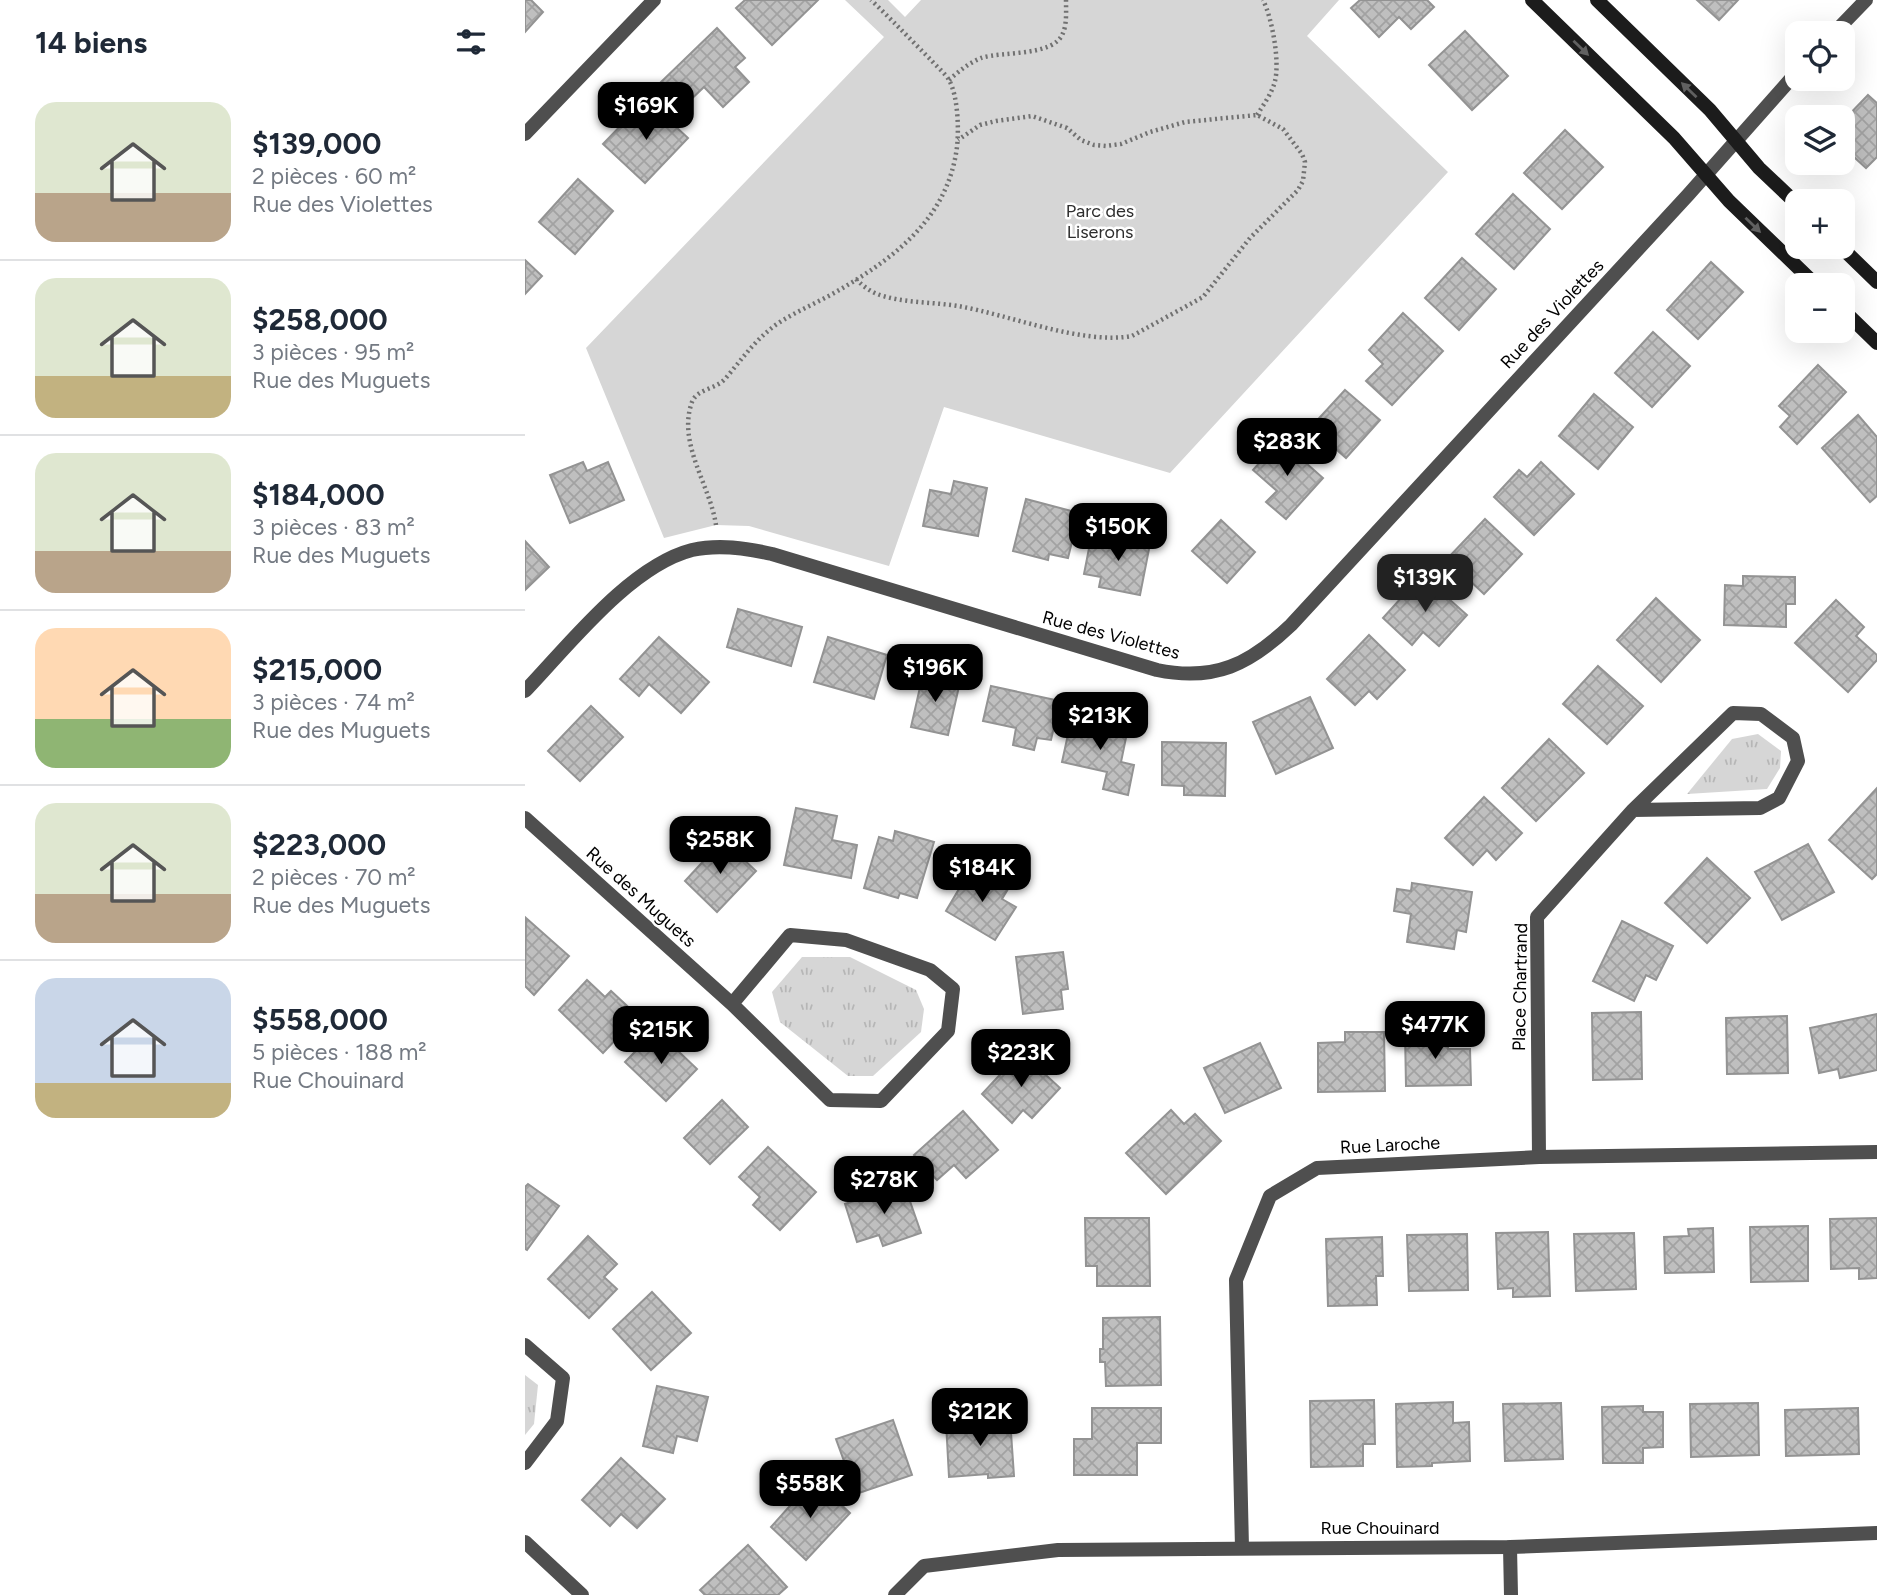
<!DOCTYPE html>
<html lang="fr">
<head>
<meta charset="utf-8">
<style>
	:root { --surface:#fff; --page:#f2f2f3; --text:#1f2937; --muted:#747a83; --line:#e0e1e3; --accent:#000 }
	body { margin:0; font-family:Figtree,sans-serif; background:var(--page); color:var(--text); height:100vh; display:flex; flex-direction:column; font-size:26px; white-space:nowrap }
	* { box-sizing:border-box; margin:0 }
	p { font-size:23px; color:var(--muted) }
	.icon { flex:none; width:38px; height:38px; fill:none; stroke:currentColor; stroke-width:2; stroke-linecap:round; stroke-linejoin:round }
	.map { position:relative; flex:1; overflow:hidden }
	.drawer { display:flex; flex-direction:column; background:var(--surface); width:525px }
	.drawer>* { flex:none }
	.fabs { position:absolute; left:1260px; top:21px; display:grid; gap:14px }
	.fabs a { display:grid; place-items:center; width:70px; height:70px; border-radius:14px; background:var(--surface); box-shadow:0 7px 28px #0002; font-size:35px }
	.price { position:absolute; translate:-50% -60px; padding:0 16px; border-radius:14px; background:var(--accent); color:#fff; font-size:23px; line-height:46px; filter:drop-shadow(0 2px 4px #0008) }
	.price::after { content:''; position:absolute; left:50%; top:42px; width:21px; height:16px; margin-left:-10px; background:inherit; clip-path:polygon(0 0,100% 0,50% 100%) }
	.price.active { background:#222; color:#fff }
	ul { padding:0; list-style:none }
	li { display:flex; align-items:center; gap:21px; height:175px; padding:0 35px }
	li+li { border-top:2px solid var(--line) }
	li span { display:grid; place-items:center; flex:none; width:196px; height:140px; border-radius:21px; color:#555 }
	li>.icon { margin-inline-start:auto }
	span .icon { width:84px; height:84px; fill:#fffc; stroke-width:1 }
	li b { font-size:30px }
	h2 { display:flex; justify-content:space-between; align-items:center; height:84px; padding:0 35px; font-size:30px }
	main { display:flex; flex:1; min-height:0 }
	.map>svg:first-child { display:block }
	.grass { fill:url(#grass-tufts) }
	.green { fill:#d6d6d6 }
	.building { fill:url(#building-cross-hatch); stroke:#939393; stroke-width:2 }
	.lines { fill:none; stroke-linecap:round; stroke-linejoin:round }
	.path { stroke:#717171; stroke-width:4.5; stroke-dasharray:2 3.5; stroke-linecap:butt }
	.street { stroke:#4f4f4f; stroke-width:14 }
	.secondary { stroke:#1c1c1c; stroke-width:14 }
	.oneway { fill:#606060 }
	.labels { text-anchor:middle; stroke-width:5; stroke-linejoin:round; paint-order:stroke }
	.park-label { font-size:18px; fill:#2d2d2d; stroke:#fff }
	.street-label { font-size:18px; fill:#000; stroke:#fff }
</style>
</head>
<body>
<main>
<section class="drawer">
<h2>14 biens<svg class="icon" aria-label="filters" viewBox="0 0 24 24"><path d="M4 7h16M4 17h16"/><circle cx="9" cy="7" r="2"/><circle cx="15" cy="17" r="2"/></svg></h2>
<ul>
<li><span style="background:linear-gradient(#dfe7d0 65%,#b9a48a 0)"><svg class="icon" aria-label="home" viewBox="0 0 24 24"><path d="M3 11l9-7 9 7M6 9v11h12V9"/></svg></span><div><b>$139,000</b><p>2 pièces · 60 m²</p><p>Rue des Violettes</p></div></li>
<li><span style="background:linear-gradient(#dfe7d0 70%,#c2b280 0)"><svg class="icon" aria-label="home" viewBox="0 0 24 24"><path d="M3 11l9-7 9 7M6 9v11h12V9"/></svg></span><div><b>$258,000</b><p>3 pièces · 95 m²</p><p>Rue des Muguets</p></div></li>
<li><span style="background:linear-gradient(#dfe7d0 70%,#b9a48a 0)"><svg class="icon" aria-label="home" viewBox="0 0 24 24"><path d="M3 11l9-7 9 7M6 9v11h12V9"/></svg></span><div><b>$184,000</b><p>3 pièces · 83 m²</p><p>Rue des Muguets</p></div></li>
<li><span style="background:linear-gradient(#ffd9b3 65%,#8fb573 0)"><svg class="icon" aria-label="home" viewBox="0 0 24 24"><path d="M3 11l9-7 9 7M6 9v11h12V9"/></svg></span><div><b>$215,000</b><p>3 pièces · 74 m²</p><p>Rue des Muguets</p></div></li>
<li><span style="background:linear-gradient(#dfe7d0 65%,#b9a48a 0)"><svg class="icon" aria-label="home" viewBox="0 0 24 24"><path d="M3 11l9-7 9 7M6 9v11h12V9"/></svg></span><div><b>$223,000</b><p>2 pièces · 70 m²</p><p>Rue des Muguets</p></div></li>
<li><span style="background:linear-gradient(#c9d6e8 75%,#c2b280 0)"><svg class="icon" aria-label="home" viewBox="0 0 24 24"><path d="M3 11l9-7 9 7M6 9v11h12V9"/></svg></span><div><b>$558,000</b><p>5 pièces · 188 m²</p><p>Rue Chouinard</p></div></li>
</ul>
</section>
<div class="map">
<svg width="1352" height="1595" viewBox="0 0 1352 1595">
	<defs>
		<pattern id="grass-tufts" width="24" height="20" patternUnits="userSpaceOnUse" patternTransform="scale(1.75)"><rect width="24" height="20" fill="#d6d6d6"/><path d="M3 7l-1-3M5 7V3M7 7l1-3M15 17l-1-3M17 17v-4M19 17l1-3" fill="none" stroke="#b6b6b6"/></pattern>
		<pattern id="building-cross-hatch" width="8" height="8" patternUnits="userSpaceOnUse" patternTransform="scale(1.75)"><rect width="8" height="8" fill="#bfbfbf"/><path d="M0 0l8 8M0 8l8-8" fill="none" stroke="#a2a2a2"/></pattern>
	</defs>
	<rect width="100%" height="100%" fill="#fff"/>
	<!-- grass -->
	<g class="grass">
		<path d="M1233,734L1256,751L1255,768L1242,789L1162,794L1207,739Z"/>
		<path d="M277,957H325L391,990L399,1009L396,1032L348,1076H323L255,1022L247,992Z"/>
		<path d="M0,1375L13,1385L9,1424L0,1435Z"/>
	</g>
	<!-- green -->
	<path class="green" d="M320,0H363L380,17L396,0H814L782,36L923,172L645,473L419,407L364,566L224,526L191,525L139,538L61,348L359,37Z"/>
	<!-- building -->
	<g class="building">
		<path d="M0,0H6L18,12L0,32Z"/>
		<path d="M220,0H293L247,45L211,8Z"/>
		<path d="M835,0H902L909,7L886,29L874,17L854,37L826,8Z"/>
		<path d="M1172,0H1213L1194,20Z"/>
		<path d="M192,28L220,58L210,67L224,82L198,107L179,87L159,106L136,82Z"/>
		<path d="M940,31L983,76L947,110L904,65Z"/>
		<path d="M1343,95L1352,103V157L1341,168L1318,147V121Z"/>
		<path d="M124,102L163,138L120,183L78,144L106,115L109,118Z"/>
		<path d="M1040,130L1078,167L1037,209L999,173Z"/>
		<path d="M53,179L88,211L50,254L14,222Z"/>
		<path d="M988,194L1025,229L989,269L951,234Z"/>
		<path d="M937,258L971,289L934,330L900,298Z"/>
		<path d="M0,260L17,276L0,294Z"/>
		<path d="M1186,262L1218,292L1173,339L1142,310Z"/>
		<path d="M878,313L918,351L867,405L841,381L858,364L844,350Z"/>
		<path d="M1128,332L1165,366L1127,407L1090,373Z"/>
		<path d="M1293,365L1321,392L1272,444L1255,427L1265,416L1254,406Z"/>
		<path d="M820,390L855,420L821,458L786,427Z"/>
		<path d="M1069,394L1108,427L1073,469L1034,436Z"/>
		<path d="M1333,415L1352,437V496L1345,502L1297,448Z"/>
		<path d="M755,440L798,478L761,519L741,502L752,491L728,470Z"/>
		<path d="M58,462L62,471L83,462L99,500L45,523L25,475Z"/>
		<path d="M1016,462L1049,494L1009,535L969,497L994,470L1002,477Z"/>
		<path d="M429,481L462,488L453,536L398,526L405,490L426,494Z"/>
		<path d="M501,499L554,513L543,558L524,554L523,560L488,551Z"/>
		<path d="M960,519L997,554L959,594L922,559Z"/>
		<path d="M696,520L730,552L702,583L667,551Z"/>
		<path d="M567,533L625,544L615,595L574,587L576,577L559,574Z"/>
		<path d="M0,541L24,567L0,590Z"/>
		<path d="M897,575L942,615L914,646L898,632L887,645L858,618Z"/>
		<path d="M1218,576L1270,577V604H1261V627L1199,625L1200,585L1218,586Z"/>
		<path d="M1131,598L1175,640L1136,682L1092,640Z"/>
		<path d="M1311,600L1339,627L1331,636L1352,655V660L1323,692L1270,643Z"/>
		<path d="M213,609L277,627L266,666L202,647Z"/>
		<path d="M844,635L880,670L852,699L844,691L830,705L802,679Z"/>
		<path d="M134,637L184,682L156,713L124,684L114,696L95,679Z"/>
		<path d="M303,637L362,655L349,699L289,682Z"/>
		<path d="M1073,666L1118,706L1082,744L1038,704Z"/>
		<path d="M398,674L435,682L423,735L386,727Z"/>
		<path d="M466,686L535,701L526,740L512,738L509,750L488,745L491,728L458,721Z"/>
		<path d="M785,697L808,748L751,774L728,722Z"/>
		<path d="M66,706L98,737L55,781L23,751Z"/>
		<path d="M547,716L603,728L596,762L609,765L603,795L578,789L582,772L537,762Z"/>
		<path d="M1024,739L1059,773L1011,821L977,788Z"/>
		<path d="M637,742L701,743L700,796L659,795V786L637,785Z"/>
		<path d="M1352,788V874L1347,879L1304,840Z"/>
		<path d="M959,797L997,833L971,860L962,850L948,865L920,838Z"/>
		<path d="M271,808L312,816L307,840L332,845L326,878L259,865Z"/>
		<path d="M370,831L409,842L392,898L375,893L373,898L339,888L354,837L368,841Z"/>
		<path d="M198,840L231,871L192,912L160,881Z"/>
		<path d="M1283,844L1309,892L1257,920L1230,872Z"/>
		<path d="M1182,858L1225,898L1182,943L1140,903Z"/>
		<path d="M447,867L483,889L477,899L491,907L470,940L421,911Z"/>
		<path d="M887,883L947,892L941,932L932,930L929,949L882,942L886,914L869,911L872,889L886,891Z"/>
		<path d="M1,918L44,956L9,995L0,986Z"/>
		<path d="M1097,921L1148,946L1131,980L1121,975L1109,1001L1068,981Z"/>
		<path d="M538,952L543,989L536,990L538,1009L498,1014L491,957Z"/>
		<path d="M62,980L80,997L86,991L113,1016L78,1053L34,1010Z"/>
		<path d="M1116,1012L1117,1079L1068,1080L1067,1013Z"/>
		<path d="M1352,1014V1070L1315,1078L1313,1069L1294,1073L1285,1028Z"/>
		<path d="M1262,1016L1263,1073L1202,1074L1201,1018Z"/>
		<path d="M131,1030L172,1069L141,1101L100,1062Z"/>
		<path d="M820,1032H859L860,1091L793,1092V1043L820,1042Z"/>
		<path d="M923,1032V1049H945L946,1085L881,1086L880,1033Z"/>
		<path d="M735,1043L756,1088L700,1113L679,1068Z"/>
		<path d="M496,1052L535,1088L507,1118L498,1110L487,1123L457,1094Z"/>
		<path d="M197,1100L223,1127L185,1164L159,1138Z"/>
		<path d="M646,1110L659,1124L670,1114L696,1141L641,1194L601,1153Z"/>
		<path d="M438,1111L473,1150L441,1178L429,1165L412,1180L389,1155Z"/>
		<path d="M243,1147L291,1192L255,1230L228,1205L235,1197L214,1177Z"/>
		<path d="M3,1184L34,1206L2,1250L0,1249V1187Z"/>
		<path d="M379,1184L396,1233L358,1246L354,1235L332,1242L320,1204Z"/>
		<path d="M560,1218H624L625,1286H572V1266H561Z"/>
		<path d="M1352,1218V1278L1334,1279V1268L1306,1269L1305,1219Z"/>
		<path d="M1283,1226V1281L1226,1282L1225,1227Z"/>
		<path d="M1188,1228L1189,1272L1140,1273L1139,1237L1164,1236L1163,1229Z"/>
		<path d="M1023,1232L1025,1296L988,1297V1288L973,1289L971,1233Z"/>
		<path d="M1109,1233L1111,1289L1051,1291L1049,1234Z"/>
		<path d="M942,1234L943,1290L884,1291L882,1235Z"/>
		<path d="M63,1236L92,1264L79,1277L92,1289L64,1318L23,1279Z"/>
		<path d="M857,1237L858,1276H851L852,1305L803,1306L801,1239Z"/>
		<path d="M127,1292L166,1333L126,1370L88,1329Z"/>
		<path d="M635,1317L636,1385L581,1386L580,1362H575V1349H578V1318Z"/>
		<path d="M132,1386L183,1397L172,1441L152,1436L148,1453L118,1446Z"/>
		<path d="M849,1400L850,1444H838V1466L786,1467L785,1401Z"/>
		<path d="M928,1402V1423L944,1422L945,1461L907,1463V1466L872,1467L871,1404Z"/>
		<path d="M1036,1403L1038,1459L980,1461L978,1404Z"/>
		<path d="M1233,1403L1234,1455L1166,1457L1165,1404Z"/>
		<path d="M1118,1406V1412H1138V1447L1118,1448V1463H1078L1077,1407Z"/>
		<path d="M567,1408H636V1443H612V1475H549V1439H567Z"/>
		<path d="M1333,1408L1334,1454L1261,1456L1260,1410Z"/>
		<path d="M485,1418L489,1476L463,1478V1474L424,1477L421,1422Z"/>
		<path d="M368,1420L387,1475L331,1494L311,1439Z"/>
		<path d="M96,1458L140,1499L112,1528L96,1514L85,1526L57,1500Z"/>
		<path d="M289,1479L325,1513L281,1560L246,1527Z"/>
		<path d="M223,1545L262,1587L253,1595H180L175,1590Z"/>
	</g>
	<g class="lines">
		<!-- path -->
		<g class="path">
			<path d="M424,80C434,71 444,63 456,58C477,51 529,57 538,33C542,24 541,10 541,0"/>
			<path d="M732,115C739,104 747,93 750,81C755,61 747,18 738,0"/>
			<path d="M331,279C339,287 347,293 358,296C382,303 408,302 433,306C485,315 557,345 607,336L678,297L725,238L773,190L778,181L780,162L777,154L758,129L732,115L660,122L625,132L596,144L581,146L569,145L556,140L542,128L507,116L471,121L455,125L433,140"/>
			<path d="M191,525C185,485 152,443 167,402C172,389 191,389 200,379C218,358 232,337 255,322C274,310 296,301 316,289C372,256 423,217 432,147C434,129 433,96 424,80C420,73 411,66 406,60C386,40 367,20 346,0"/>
		</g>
		<!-- street -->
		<g class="street">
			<path d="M1309,33L1341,0"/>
			<path d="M0,134L129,0"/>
			<path d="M0,691C44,645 105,566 167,550C194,544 221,548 247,554L632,670C690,682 725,664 766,625L1163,195L1272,72"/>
			<path d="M0,818L207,1004L305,1100L356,1101L423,1031L428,989L405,970L321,940L265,935L207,1004"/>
			<path d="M1014,1157L1012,917L1108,810L1208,713L1236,714L1268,738L1273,761L1254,798L1235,808L1108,810"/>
			<path d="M0,1345L38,1378L32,1421L0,1463"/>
			<path d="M0,1542L57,1595"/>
			<path d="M985,1547L986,1595"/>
			<path d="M717,1548L711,1280L745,1196L792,1168L1014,1157L1352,1152"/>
			<path d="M370,1595L399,1566L533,1550L985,1547L1352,1533"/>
		</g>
		<!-- secondary -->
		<g class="secondary">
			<path d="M1007,0L1149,138L1204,201L1291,285"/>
			<path d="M1072,0L1185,110L1234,168L1272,204"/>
			<path d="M1316,247L1352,282"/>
			<path d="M1318,310L1352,343"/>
		</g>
	</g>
	<!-- one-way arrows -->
	<defs><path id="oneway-solid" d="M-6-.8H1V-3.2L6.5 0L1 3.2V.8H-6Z" transform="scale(1.75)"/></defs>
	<g class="oneway">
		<use href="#oneway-solid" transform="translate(1056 48) rotate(44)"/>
		<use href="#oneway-solid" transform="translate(1164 90) rotate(-136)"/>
		<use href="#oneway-solid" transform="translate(1228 225) rotate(44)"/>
	</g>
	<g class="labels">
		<!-- park labels -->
		<g class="park-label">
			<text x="575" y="217">Parc des<tspan x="575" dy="21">Liserons</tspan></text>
		</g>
		<!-- street labels -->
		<g class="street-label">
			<text transform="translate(1027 314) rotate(-47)" y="6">Rue des Violettes</text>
			<text transform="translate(586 635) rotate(15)" y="6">Rue des Violettes</text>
			<text transform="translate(116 897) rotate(42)" y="6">Rue des Muguets</text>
			<text transform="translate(995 987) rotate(-89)" y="6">Place Chartrand</text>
			<text transform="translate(865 1145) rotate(-3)" y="6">Rue Laroche</text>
			<text x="855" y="1534">Rue Chouinard</text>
		</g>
	</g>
</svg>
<div class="fabs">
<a><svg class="icon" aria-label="locate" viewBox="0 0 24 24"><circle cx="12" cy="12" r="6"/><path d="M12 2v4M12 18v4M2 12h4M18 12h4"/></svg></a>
<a><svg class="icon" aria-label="layers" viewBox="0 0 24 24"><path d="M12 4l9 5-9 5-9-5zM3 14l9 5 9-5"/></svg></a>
<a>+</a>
<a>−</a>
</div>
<b class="price" style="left:121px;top:142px">$169K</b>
<b class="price" style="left:762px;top:478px">$283K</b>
<b class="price" style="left:593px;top:563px">$150K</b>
<b class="price active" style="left:900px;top:614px">$139K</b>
<b class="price" style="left:410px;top:704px">$196K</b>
<b class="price" style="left:575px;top:752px">$213K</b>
<b class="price" style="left:195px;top:876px">$258K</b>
<b class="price" style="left:457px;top:904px">$184K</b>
<b class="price" style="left:910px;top:1061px">$477K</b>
<b class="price" style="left:136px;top:1066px">$215K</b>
<b class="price" style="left:496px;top:1089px">$223K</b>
<b class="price" style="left:359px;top:1216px">$278K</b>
<b class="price" style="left:455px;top:1448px">$212K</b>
<b class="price" style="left:285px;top:1520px">$558K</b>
</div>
</main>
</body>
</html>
